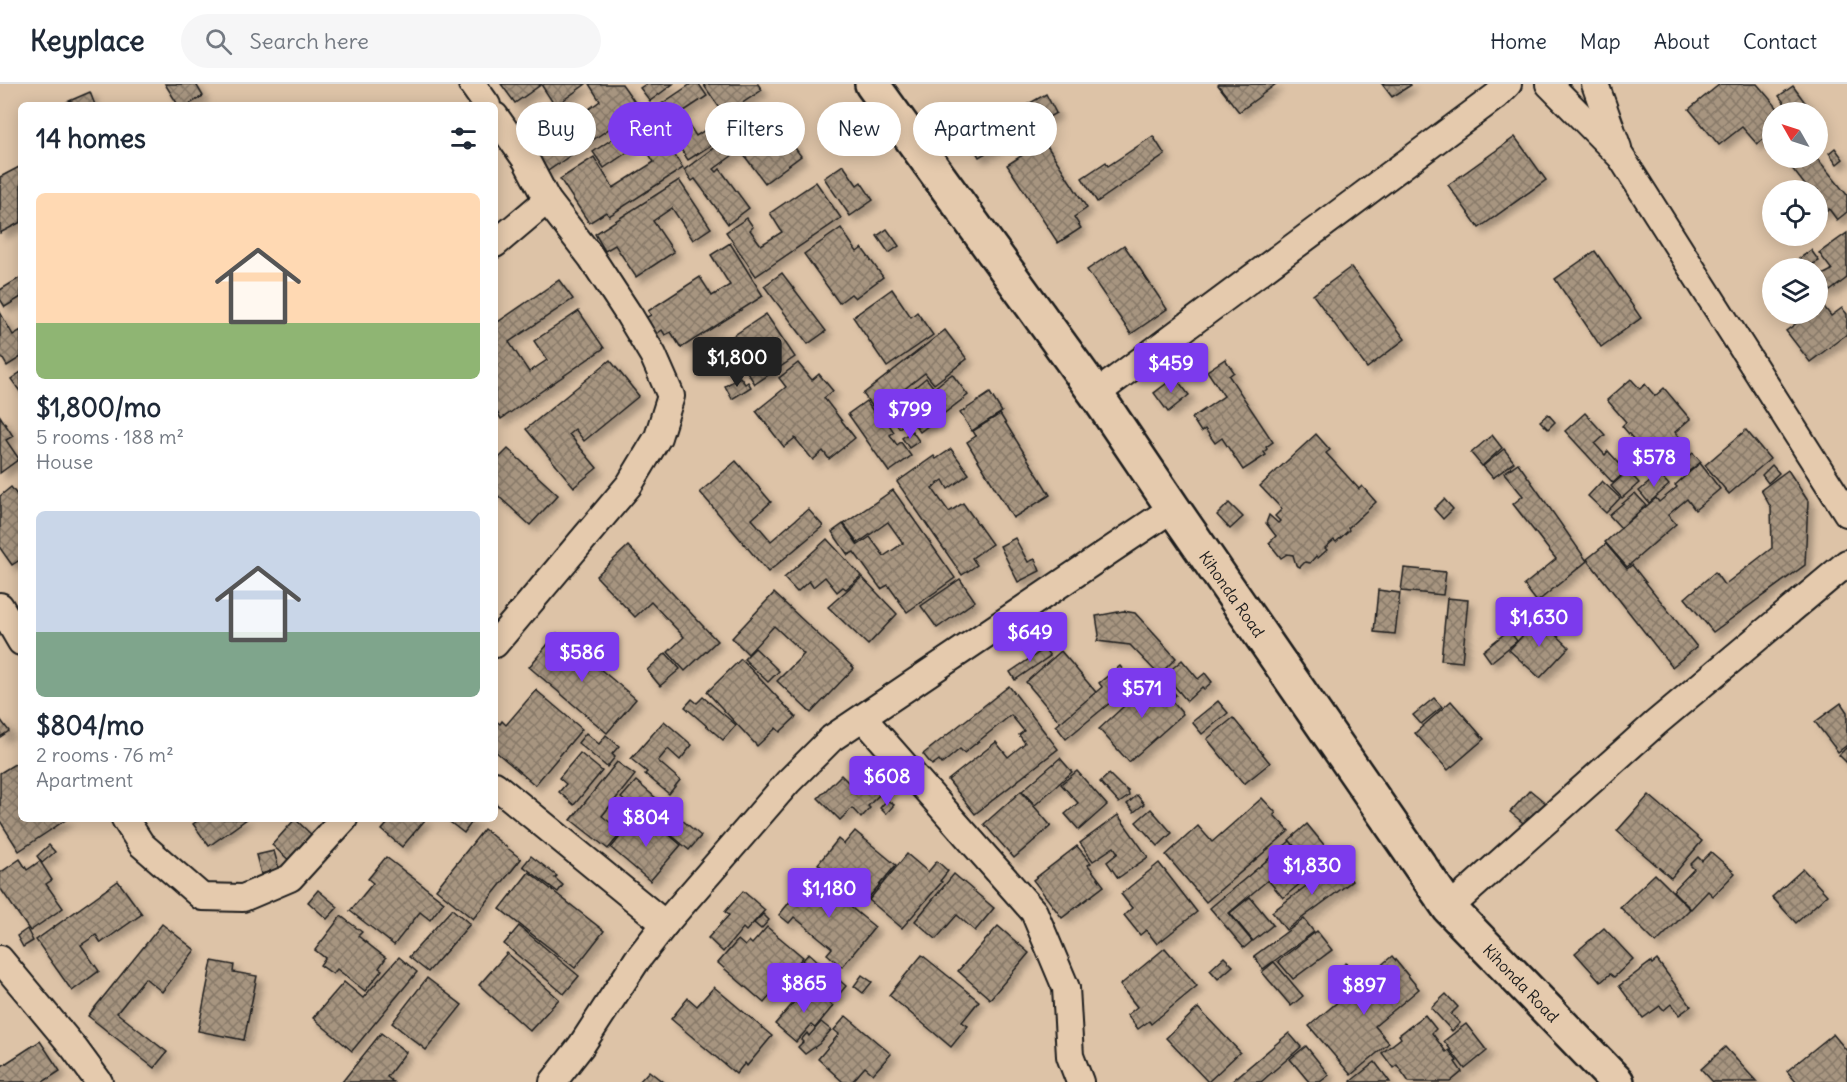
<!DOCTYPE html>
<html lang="en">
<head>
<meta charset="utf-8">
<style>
	:root { --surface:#fff; --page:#f6f6f7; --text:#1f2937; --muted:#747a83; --line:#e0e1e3; --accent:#7c3aed }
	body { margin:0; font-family:Delius,sans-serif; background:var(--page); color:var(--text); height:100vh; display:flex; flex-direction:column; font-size:22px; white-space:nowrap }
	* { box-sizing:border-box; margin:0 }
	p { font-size:20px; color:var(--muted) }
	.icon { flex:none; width:33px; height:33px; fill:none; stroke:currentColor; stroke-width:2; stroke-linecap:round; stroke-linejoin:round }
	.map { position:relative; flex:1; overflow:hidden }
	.details { position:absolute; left:18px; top:18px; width:480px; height:720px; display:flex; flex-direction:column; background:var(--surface); border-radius:9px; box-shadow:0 3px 15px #0003 }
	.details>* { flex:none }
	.hud { position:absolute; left:516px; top:18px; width:570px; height:54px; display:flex; gap:12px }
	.needle { width:39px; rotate:309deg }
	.fabs { position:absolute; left:1762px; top:18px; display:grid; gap:12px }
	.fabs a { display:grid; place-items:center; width:66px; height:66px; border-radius:50%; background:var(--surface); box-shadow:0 3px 15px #0003; font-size:30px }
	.price { position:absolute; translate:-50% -51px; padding:0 14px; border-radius:6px; background:var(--accent); color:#fff; font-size:20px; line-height:39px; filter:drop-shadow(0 2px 3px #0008) }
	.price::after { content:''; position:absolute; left:50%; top:36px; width:18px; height:14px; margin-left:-9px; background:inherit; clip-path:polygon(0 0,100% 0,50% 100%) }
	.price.current { background:#222; color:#fff }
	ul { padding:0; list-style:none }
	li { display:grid; align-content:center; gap:12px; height:318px; padding:0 18px }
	li span { display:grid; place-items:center; height:186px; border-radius:9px; color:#555 }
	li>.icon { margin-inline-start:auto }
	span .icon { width:108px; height:108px; fill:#fffc; stroke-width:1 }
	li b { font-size:26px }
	h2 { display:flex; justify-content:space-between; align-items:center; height:72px; padding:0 18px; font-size:26px }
	.tag { padding:0 21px; border-radius:27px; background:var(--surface); box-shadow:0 3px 15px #0003; font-size:21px; line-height:54px }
	.tag.current { background:var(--accent); color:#fff }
	header { display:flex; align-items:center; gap:36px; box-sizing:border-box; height:84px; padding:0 30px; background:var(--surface); border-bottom:2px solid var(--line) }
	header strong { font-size:28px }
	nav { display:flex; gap:33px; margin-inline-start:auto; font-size:21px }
	.search { width:420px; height:54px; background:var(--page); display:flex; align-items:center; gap:15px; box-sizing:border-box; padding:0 21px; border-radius:33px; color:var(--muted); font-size:22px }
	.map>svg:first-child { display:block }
	.building { fill:url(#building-cross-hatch); stroke:#1c1c1c; stroke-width:1.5; filter:url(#shadow) }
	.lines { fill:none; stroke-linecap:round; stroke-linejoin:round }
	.street-casing { stroke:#1c1c1c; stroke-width:30 }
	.secondary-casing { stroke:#1c1c1c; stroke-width:38 }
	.street { stroke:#e5caad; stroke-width:26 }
	.secondary { stroke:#e5caad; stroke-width:33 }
	.labels { text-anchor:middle; stroke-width:5; stroke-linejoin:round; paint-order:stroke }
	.street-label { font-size:16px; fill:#1c1c1c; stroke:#e5caad }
</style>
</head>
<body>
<header>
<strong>Keyplace</strong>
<div class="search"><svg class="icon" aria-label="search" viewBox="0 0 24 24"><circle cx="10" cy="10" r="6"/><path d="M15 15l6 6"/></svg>Search here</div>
<nav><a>Home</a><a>Map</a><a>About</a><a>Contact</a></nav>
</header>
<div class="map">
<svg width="1847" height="998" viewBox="0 0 1847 998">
	<defs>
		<pattern id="building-cross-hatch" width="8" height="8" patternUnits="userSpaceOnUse" patternTransform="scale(1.5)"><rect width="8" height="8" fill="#a79580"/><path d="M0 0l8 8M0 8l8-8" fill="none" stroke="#877968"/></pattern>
		<filter id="shadow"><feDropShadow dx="5.5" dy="5.5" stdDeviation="3" flood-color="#0004"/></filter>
	</defs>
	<rect width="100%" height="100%" fill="#ddc3a7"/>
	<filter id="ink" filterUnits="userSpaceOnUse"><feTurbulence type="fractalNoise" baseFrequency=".0167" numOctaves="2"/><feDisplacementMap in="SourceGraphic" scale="12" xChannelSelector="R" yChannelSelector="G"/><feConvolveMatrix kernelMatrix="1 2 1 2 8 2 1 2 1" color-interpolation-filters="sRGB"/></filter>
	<g filter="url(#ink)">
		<!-- building -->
		<g class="building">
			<path d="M165,0H196L203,12L188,21H178Z"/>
			<path d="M501,0H542L515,19Z"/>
			<path d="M545,0H586L555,22L542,2Z"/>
			<path d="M589,0H622L639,24L545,89L514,43L529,32L534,42L569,18L579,32L600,17Z"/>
			<path d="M646,0H673L650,17L640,4Z"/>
			<path d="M691,0H699L707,12L681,29L696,52L725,33L733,47L688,76L654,25Z"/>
			<path d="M703,0H758L762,6L741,20L745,25L728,36Z"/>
			<path d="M1276,0L1239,28L1218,1L1219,0Z"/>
			<path d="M1382,0H1410L1411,1L1392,13Z"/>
			<path d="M1720,0H1757L1781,28H1773V49L1757,60L1742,43L1719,61L1689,25Z"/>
			<path d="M1793,2L1812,28H1791L1779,12Z"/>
			<path d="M90,8L95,21H68L67,18Z"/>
			<path d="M1046,10L1056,29L979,73L968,54Z"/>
			<path d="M771,21L783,38L779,42L801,72L765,99L740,66L714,85L717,88L720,85L749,124L728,140L695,95L692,97L684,86Z"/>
			<path d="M649,30L660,46L604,84L593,68Z"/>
			<path d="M659,47L683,84L609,132L606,128L589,139L560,95L594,73L613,104L654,78L642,59Z"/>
			<path d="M1153,52L1165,71L1097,118L1082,94L1106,78L1108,82Z"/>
			<path d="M1515,53L1546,96L1479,144L1448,101Z"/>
			<path d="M1044,57L1087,124L1074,133L1081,144L1058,159L1007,81Z"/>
			<path d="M1835,64L1843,75L1837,80L1829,69Z"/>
			<path d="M1784,74H1817L1847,111V128L1837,136L1829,125L1826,128L1824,126L1818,131V106H1798L1805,101Z"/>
			<path d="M843,81L857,101L861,98L873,116L850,132L824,94Z"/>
			<path d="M21,82V138L0,149V93Z"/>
			<path d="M679,96L711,144L693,156L672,124L653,137L674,168L636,193L615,161L605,167L595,150Z"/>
			<path d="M816,98L841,134L756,192L726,148L747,134L753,143L750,146L761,161L782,148L770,129Z"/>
			<path d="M841,144L857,168L862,164L883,193L855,214L851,210L839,219L804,170Z"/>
			<path d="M887,145L899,162L889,169L877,152Z"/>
			<path d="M1847,149V194L1830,207L1827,203L1818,209V193L1832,186L1819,169Z"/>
			<path d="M730,159L763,212L681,264L671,248L665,251L662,246L654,252L643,235L651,231L648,227L700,193L712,212L730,201L711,171Z"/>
			<path d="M1124,161L1167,225L1131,250L1087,186Z"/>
			<path d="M1811,166L1819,177L1806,184L1799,175Z"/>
			<path d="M1595,167L1641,234L1601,263L1555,195Z"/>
			<path d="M1351,183L1405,255L1367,284L1313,211Z"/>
			<path d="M782,189L826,247L808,260L764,202Z"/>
			<path d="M21,193V213L5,223L0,215V206Z"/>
			<path d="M559,196L573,215L509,258L529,288L547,276L534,257L579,227L604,264L501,335L495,325V240Z"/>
			<path d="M892,205L911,233L917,228L933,251L887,283L853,233Z"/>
			<path d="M1822,220L1831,232L1842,224L1847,230V250L1810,278L1786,247L1809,230H1818V222Z"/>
			<path d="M0,228L13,251L21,246V273L7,282L0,270Z"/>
			<path d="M766,230L795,273L755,300L740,277L732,283L718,262Z"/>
			<path d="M945,246L967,275L934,300L925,289L876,327L863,310Z"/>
			<path d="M1225,275L1234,288L1229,292L1273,358L1266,363L1267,365L1264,368L1266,371L1243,386L1222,354L1215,359L1205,345L1201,348L1192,334L1224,312L1207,287Z"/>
			<path d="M610,276L639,312L584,357L575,345L569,350L597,384L574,403L526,345Z"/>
			<path d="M798,279L812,296L819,290L833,307L824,314L855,354L829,375L823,367L813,376L795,354L784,363L756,327L786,303L779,294Z"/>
			<path d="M21,288V309L11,295Z"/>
			<path d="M952,290L968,311L920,348L900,321L911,313L908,309L926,294L934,304Z"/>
			<path d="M740,293L745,300L748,298L751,303L732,315L725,302Z"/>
			<path d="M1175,293L1189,311L1168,328L1154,309Z"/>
			<path d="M1631,295L1640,305L1645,300L1655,312L1664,304L1690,335L1675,348L1688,363L1666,382L1653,368L1648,372L1622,342L1626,338L1607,316Z"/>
			<path d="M990,309L1002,328L972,347L960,329Z"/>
			<path d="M866,317L877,333L882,330L894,348L890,351L897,361L901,358L911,372L889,388L848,330Z"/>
			<path d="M900,329L907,338L899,344L893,334Z"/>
			<path d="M1585,329L1605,351L1595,360L1605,371L1608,367L1626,387L1613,399L1565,347Z"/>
			<path d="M1000,330L1050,411L1013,434L967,358L976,352L973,347Z"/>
			<path d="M1548,330L1555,338L1548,345L1540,337Z"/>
			<path d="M0,332L13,352L6,356L19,375L0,389Z"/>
			<path d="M1746,346L1770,375L1729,410L1705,381Z"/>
			<path d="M912,347L919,357L909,364L902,354Z"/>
			<path d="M1316,350L1330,366L1326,369L1359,405L1362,402L1376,418L1348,444L1349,446L1336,458L1334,456L1325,464L1327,466L1318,474L1316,472L1310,479L1305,478L1300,483L1296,481L1293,471L1287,470L1281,474L1269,459L1276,452L1266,439L1269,431L1278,439L1280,437L1275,432L1282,425L1260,402Z"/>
			<path d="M1492,351L1502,364L1482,382L1471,369Z"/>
			<path d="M508,365L558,411L530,441L495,409V378Z"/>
			<path d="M951,365L969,390L948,405L943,396L932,404L949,428L963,419L992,460L972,474L977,481L962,491L897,398L934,372L936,375Z"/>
			<path d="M1504,365L1514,378L1493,394L1483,382Z"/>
			<path d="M1693,369L1701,378L1688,388L1681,379Z"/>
			<path d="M736,377L771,418L752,435L771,457L808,425L823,442L768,488L700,408Z"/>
			<path d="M1518,379L1587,477L1537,518L1524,501L1556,475L1513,420L1523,412L1504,389Z"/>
			<path d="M1700,379L1720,405L1695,426L1687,415L1668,431L1676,440L1627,483L1605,458L1656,414L1659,418L1677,403L1675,401Z"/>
			<path d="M1772,381L1779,389L1768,399L1762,391Z"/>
			<path d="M1788,386L1808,417L1805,481L1713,548L1685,514L1715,488L1724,501L1772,464L1771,424L1761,406Z"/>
			<path d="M1628,387L1639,399L1622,414L1611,402Z"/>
			<path d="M1659,390L1669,401L1649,419L1639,407Z"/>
			<path d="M1602,397L1620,414L1606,429L1588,412Z"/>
			<path d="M11,403L21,416V475L12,481L0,464V412Z"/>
			<path d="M893,406L955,494L907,528L888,501L881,505L854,468L848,471L832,448L843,440L858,461L870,453L884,472L903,459L888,438L858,459L844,440Z"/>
			<path d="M1635,409L1646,421L1621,444L1609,431Z"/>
			<path d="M1444,415L1453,425L1443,435L1434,425Z"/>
			<path d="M1229,419L1243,433L1230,445L1217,431Z"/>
			<path d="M1015,454L1028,478L1035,475L1040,487L1018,498L1000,462Z"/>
			<path d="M827,455L861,492L846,505L843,503L837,508L825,493L813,503L809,497L797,508L784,494Z"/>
			<path d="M1606,460L1627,485L1632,481L1697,563L1672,583L1587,475Z"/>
			<path d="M628,462L717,557L685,587L668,568L684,553L651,518L635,533L596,492Z"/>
			<path d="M1404,484L1446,488L1443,511L1401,507Z"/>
			<path d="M862,493L897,530L868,561L828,523Z"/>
			<path d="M960,495L975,517L937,544L921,522Z"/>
			<path d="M1378,506L1400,509L1395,550L1374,548Z"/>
			<path d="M774,509L854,584L811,629L777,597L804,570L774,542L748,570L732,554Z"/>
			<path d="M1447,514L1468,516L1462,578L1441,576Z"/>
			<path d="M1123,527L1135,529L1176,574L1159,591L1130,561L1097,557L1099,551L1096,532Z"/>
			<path d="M1525,529L1532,534L1524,545L1517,539Z"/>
			<path d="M1539,534L1569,563L1540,594L1509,566Z"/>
			<path d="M1509,546L1517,557L1491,578L1483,567Z"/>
			<path d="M557,549L636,615L607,649L529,583Z"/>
			<path d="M1042,561L1050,572L1015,596L1010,588L1041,567L1038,563Z"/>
			<path d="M755,564L779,587L768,598L744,575Z"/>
			<path d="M1061,567L1100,613L1065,644L1026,598Z"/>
			<path d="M666,569L680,585L660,602L647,586Z"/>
			<path d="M741,575L796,633L780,648L776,644L757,662L707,608Z"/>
			<path d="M1182,576L1198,595L1205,589L1212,598L1204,605L1202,603L1187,617L1165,591Z"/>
			<path d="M1120,582L1134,599L1066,655L1056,642L1102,603L1099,599Z"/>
			<path d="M1158,591L1176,611L1171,616L1183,630L1129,678L1099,645Z"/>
			<path d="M1009,602L1058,665L975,730L948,696L996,658L1008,673L1025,659L1019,651L1024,647L1011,631L964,669L960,665L942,680L939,676L932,681L923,670Z"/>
			<path d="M536,606L582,645L535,701L495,667V636L500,640L502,637L506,641Z"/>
			<path d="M703,613L736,641L723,656L685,623L692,615L697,619Z"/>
			<path d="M1434,614L1442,623L1421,640L1413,631Z"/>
			<path d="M1218,617L1228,629L1202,650L1192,638Z"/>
			<path d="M1451,617L1484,655L1448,686L1415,649Z"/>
			<path d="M1841,619L1847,628V661L1838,668L1815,638Z"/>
			<path d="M1233,634L1270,679L1244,700L1207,655Z"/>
			<path d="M0,635L9,647L0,653Z"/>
			<path d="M664,637L692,661L680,676L668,665L658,677L680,696L669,710L645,690L647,688L631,675Z"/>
			<path d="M586,649L599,660L606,651L619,662L612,670L615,673L607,683L578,659Z"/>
			<path d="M1847,663V679L1839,671Z"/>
			<path d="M580,669L602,687L574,721L559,708L566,700L559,694Z"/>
			<path d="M1060,674L1072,688L1035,721L1022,707Z"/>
			<path d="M21,676V735H67L19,767L0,737V689Z"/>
			<path d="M617,678L635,691L602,732L622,748L608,765L571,736Z"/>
			<path d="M865,684L874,692L879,687L890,698L888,700L891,704L889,706L890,707L884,714L880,710L868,722L870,724L861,734L852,724L840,736L818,714L841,691L849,699Z"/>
			<path d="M1077,687L1107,721L1079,746L1065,730L1078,719L1061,700Z"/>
			<path d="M1109,690L1121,702L1128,707L1129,712L1119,719L1100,698Z"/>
			<path d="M636,697L701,752L689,766L658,740L655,743L621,714Z"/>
			<path d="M1530,706L1548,721L1528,743L1510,728Z"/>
			<path d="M1021,707L1051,742L1014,774L984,740Z"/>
			<path d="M1137,711L1144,720L1134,728L1127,720Z"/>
			<path d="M1649,711L1702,757L1671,794L1617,747Z"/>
			<path d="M1262,714L1276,729L1274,731L1289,747L1206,818L1166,771L1198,742L1212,758Z"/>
			<path d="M887,716L894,721L886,730L880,724Z"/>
			<path d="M1151,725L1172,749L1158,762L1136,738Z"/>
			<path d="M1118,731L1148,773L1118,794L1107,778L1118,769L1114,763L1093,777L1080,759Z"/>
			<path d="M639,734L656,748L660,743L681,761L650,797L611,764L624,748L626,750Z"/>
			<path d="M200,735H247L209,762L193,740Z"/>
			<path d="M295,735L314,753L291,778L272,761Z"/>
			<path d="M391,735H424L425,736L402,763L382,746Z"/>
			<path d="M446,735H474L464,749Z"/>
			<path d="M1307,740L1333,772L1315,787L1289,756Z"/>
			<path d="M484,745L521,775L473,835L436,805Z"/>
			<path d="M855,747L896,781L865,818L818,780L838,755L844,760Z"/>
			<path d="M1290,757L1315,787L1283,814L1268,796L1229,829L1252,857L1244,864L1210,824Z"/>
			<path d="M49,761L55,768L42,779L37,772Z"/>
			<path d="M1077,762L1091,779L1088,781L1104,802L1062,834L1033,796Z"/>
			<path d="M274,767L279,785L261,790L256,771Z"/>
			<path d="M1711,768L1735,789L1713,812L1708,807L1691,825L1673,807L1694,785L1690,781L1698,773L1702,777Z"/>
			<path d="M907,770L928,788L937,777L948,787L940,797L942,798L902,844L869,816Z"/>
			<path d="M531,772L557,792L555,794L563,801L558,808L523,782Z"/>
			<path d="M386,773L444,818L430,836L420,828L394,861L350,827L373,799L368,795Z"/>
			<path d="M20,775L27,786L40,777L52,796L46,800L63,824L30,847L0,804V789Z"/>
			<path d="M1338,778L1352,797L1286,846L1272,828Z"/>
			<path d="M1159,779L1197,828L1157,860L1146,846L1140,851L1124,831L1132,824L1121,810Z"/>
			<path d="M1803,785L1827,811L1796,839L1772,813Z"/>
			<path d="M529,788L604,847L575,884L500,825Z"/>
			<path d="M814,788L826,798L824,801L875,843L842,883L827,870L832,864L794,833L789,839L779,831Z"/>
			<path d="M954,790L994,824L975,847L957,831L936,855L915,837Z"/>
			<path d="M1655,790L1690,825L1656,859L1620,823Z"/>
			<path d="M118,797L142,830L101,859L96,851L81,861L99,887L72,907L36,856Z"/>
			<path d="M318,806L338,823L327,835L308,818Z"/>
			<path d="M743,807L765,826L746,847L743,844L723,868L708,854L729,831L725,828Z"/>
			<path d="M1250,813L1273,841L1253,857L1230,829Z"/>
			<path d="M452,825L470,840L428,888L409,873Z"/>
			<path d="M763,830L769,836L761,845L754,839Z"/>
			<path d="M341,832L362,848L358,852L386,874L379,884L382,886L365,907L337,885L333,890L320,881L325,874L315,866Z"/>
			<path d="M1304,835L1314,848L1263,885L1254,872Z"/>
			<path d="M162,840L195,866L162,908L145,894L117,929L167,968L154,984L88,932Z"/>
			<path d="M519,842L579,892L564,910L504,860Z"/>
			<path d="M998,842L1029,869L990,915L958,887Z"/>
			<path d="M767,843L803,873L787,892L791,896L778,911L774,907L764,919L718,879L738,856L745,862L749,857L752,860Z"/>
			<path d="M1604,844L1633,875L1614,893L1610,890L1601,898L1575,869Z"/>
			<path d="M27,845L33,857L23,863L17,852Z"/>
			<path d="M1317,847L1332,866L1293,895L1278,877Z"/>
			<path d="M1165,864L1197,902L1151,940L1149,937L1138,945L1127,931L1137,923L1120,901Z"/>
			<path d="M507,869L559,915L530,947L479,901Z"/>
			<path d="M809,869L846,902L835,915L832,911L828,916L809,900L806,903L791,890Z"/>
			<path d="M922,871L979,917L962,938L968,942L951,963L889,911Z"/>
			<path d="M1392,872L1419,905L1375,942L1389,959L1351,991L1309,942Z"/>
			<path d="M399,873L417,888L352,967L313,934L344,898L363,914Z"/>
			<path d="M1224,873L1233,882L1218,895L1210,886Z"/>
			<path d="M1657,876L1691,922L1679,931L1671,920L1664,926L1660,922L1643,934L1619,902L1651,878L1652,880Z"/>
			<path d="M212,877L234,881L233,888L257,892L244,956L198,947Z"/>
			<path d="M1274,878L1303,912L1291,922L1262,888Z"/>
			<path d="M1346,879L1352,888L1343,895L1337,886Z"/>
			<path d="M862,891L872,898L863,909L854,902Z"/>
			<path d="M427,894L462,921L426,966L392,939Z"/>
			<path d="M809,901L833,922L815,944L811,941L796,958L775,940Z"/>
			<path d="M714,903L772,952L747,982L745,979L736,990L671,935L688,914L697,922Z"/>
			<path d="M1446,910L1458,923L1451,930L1460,939L1452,947L1431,924Z"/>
			<path d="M1198,924L1240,968L1208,998L1166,954Z"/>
			<path d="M1425,931L1436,945L1432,949L1446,968L1449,966L1457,977L1455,978L1462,988L1450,998H1409L1397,981L1393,984L1382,969L1401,954L1399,951Z"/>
			<path d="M846,932L891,970L873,990L865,983L852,998H843L818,975L839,950L834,946Z"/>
			<path d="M821,938L831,946L819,960L805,970L798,963L803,958L801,956L807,949L809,952Z"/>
			<path d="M1466,940L1487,967L1465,985L1444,957Z"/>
			<path d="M381,949L406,968L387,993L393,998H342Z"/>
			<path d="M1289,949L1301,963L1261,998H1231Z"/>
			<path d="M1833,950L1847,967V998H1796L1787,987Z"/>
			<path d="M40,957L60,987L43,998H0V983Z"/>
			<path d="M1306,962L1329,991L1320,998H1309L1290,975Z"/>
			<path d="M1725,963L1757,998H1713L1701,985Z"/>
			<path d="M1375,978L1390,998H1351V997Z"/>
			<path d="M649,987L663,998H639Z"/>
		</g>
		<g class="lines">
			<!-- street casing -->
			<g class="street-casing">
				<g id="street">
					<path d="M472,0L487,21"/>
					<path d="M1549,0L1621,73L1847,429"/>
					<path d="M1595,0L1618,64"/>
					<path d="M495,32L526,76L547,116L591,173L629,231L653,271L671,312L658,353L629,401L495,560"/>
					<path d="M495,160L547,116"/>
					<path d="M1096,310L1496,12L1508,0"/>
					<path d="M0,522L21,558"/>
					<path d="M863,634L1034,828L1066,904L1070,972L1080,998"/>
					<path d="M495,701L665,840"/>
					<path d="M125,735L141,760L202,813L243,814L290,794L344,735"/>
					<path d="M1449,824L1656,639L1847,479"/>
					<path d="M0,875L74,964L99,998"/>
					<path d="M553,998L581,962L637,876L665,840L788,698L832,654L1173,424"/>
				</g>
			</g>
			<!-- secondary casing -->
			<g class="secondary-casing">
				<path id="secondary" d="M872,0L1096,310L1173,424L1449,824L1617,998"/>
			</g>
			<!-- street -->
			<use href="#street" class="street"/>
			<!-- secondary -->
			<use href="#secondary" class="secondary"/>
		</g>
	</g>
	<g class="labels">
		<!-- street labels -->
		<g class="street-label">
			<text transform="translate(1232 510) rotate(55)" y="6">Kihonda Road</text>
			<text transform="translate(1521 899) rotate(46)" y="6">Kihonda Road</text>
		</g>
	</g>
</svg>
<div class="fabs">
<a><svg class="needle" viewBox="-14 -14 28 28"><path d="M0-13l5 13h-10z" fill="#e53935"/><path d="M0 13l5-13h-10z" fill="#747a83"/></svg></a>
<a><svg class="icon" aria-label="locate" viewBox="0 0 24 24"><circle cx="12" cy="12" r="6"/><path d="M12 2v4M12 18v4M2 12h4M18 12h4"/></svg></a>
<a><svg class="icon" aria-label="layers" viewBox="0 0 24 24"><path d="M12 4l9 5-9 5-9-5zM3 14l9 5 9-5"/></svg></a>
</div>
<b class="price current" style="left:737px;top:304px">$1,800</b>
<b class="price" style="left:1171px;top:310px">$459</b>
<b class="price" style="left:910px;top:356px">$799</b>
<b class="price" style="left:1654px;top:404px">$578</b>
<b class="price" style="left:1539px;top:564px">$1,630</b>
<b class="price" style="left:1030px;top:579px">$649</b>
<b class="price" style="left:582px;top:599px">$586</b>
<b class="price" style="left:1142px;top:635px">$571</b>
<b class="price" style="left:887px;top:723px">$608</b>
<b class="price" style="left:646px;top:764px">$804</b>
<b class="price" style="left:1312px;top:812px">$1,830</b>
<b class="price" style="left:829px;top:835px">$1,180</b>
<b class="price" style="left:804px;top:930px">$865</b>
<b class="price" style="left:1364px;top:932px">$897</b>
<div class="hud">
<a class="tag">Buy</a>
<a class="tag current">Rent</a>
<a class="tag">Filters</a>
<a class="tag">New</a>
<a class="tag">Apartment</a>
</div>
<section class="details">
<h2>14 homes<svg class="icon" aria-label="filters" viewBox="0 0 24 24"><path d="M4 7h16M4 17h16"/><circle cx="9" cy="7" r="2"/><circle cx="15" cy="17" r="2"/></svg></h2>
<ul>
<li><span style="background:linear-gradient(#ffd9b3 70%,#8fb573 0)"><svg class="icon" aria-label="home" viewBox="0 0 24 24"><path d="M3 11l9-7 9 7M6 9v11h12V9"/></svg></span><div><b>$1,800/mo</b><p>5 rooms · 188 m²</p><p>House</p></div></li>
<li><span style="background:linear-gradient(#c9d6e8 65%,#7fa58c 0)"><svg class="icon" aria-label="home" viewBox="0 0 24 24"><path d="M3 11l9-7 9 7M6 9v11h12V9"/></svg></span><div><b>$804/mo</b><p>2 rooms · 76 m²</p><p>Apartment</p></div></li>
</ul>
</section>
</div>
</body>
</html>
